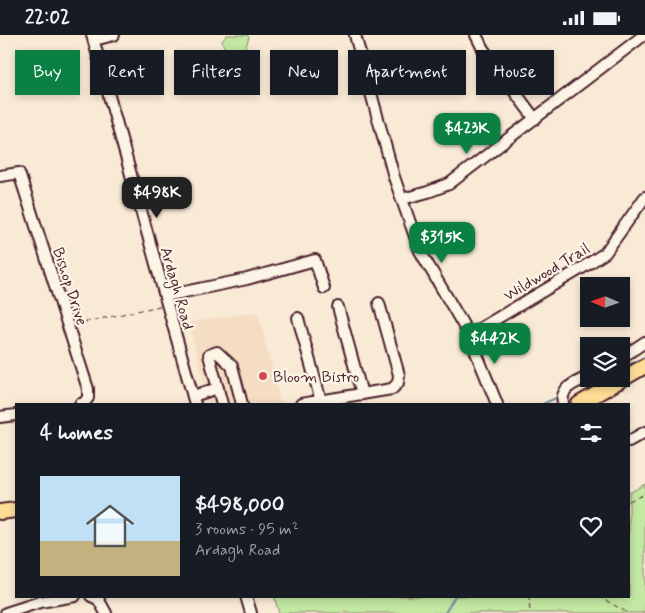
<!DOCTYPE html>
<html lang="en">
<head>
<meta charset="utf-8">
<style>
	:root { --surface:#171b24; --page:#20242c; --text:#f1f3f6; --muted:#9ea1a6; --accent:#0b8043 }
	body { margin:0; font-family:Mynerve,sans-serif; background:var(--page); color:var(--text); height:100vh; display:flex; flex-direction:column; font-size:19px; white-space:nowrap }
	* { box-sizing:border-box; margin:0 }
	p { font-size:16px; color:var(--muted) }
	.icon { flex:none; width:28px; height:28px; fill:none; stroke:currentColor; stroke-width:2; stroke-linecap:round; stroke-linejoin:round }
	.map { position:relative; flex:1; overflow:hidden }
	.panel { position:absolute; left:15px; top:368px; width:615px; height:195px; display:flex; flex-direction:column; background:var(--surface); border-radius:0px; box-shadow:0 2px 8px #0003 }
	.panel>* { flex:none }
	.banner { position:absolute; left:15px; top:15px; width:615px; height:45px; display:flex; gap:10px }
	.needle { width:32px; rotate:272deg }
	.buttons { position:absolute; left:580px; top:242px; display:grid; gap:10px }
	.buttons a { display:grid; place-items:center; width:50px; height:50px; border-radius:0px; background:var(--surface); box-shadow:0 2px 8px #0003; font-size:25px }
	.price { position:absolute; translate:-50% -42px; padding:0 11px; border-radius:10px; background:var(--accent); color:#fff; font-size:16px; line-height:32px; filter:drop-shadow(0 1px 2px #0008) }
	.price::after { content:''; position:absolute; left:50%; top:30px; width:15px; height:11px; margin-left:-8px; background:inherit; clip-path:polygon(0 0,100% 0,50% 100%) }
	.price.on { background:#222; color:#fff }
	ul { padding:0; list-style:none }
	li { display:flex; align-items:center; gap:15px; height:125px; padding:0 25px }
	li span { display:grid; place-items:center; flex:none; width:140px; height:100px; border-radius:0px; color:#555 }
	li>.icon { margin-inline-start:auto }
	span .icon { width:60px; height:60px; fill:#fffc; stroke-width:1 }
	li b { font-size:21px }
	h2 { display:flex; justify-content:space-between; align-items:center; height:60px; padding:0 25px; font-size:21px }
	.tag { padding:0 18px; border-radius:0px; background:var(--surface); box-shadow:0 2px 8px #0003; font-size:18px; line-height:45px }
	.tag.on { background:var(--accent); color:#fff }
	.status { display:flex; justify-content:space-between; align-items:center; height:35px; padding:0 25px; background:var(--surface); direction:ltr }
	.status svg { height:14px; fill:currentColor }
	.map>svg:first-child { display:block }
	.built { fill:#f5ddc4 }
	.green { fill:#c3e8a2; stroke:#868466 }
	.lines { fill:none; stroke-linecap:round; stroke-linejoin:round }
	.stream { stroke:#72909e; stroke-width:2 }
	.minor-casing { stroke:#4a1f2b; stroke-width:14 }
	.major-casing { stroke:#4a1f2b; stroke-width:18 }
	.path { stroke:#4a1f2b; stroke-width:1; stroke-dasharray:5 4; stroke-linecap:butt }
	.minor { stroke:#fcf5e5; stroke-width:10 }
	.major { stroke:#fede96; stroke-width:14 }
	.poi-dot { fill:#d1495b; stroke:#fcf5e5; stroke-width:2 }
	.labels { text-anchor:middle; stroke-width:4.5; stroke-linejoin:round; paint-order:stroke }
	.street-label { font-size:16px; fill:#4a1f2b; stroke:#fcf5e5 }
	.poi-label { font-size:16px; fill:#4a1f2b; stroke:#fcf5e5; text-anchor:start }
</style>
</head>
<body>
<div class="status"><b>22:02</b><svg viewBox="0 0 49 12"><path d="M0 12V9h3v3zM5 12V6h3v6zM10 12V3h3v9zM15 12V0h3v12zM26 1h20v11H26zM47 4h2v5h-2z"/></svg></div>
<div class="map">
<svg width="645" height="578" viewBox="0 0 645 578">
	<rect width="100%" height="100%" fill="#f9ead6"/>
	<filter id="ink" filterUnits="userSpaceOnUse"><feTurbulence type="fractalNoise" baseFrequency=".02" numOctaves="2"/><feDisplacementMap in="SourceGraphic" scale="10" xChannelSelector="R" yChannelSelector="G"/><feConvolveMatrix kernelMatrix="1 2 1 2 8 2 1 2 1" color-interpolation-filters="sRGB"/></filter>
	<g filter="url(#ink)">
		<!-- built -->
		<path class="built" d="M258,277L281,369H209L189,287Z"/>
		<!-- green -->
		<g class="green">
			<path d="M227,0H247L249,2L245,15L239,23H228L222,6Z"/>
			<path d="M645,449V578H279L274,561H629V458Z"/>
		</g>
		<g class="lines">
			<!-- stream -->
			<g class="stream">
				<path d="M621,333L645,322"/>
				<path d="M571,356L598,344"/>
				<path d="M543,369L560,361"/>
				<path d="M445,578L455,561"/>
			</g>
			<!-- minor casing -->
			<g class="minor-casing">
				<g id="minor">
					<path d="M92,0L195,369"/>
					<path d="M355,0L394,142L420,216L469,300L497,369"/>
					<path d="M476,0L483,14L535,84"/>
					<path d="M94,5L114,0"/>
					<path d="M0,141L19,138L88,354V363L84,368L80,369"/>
					<path d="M402,164L428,157L449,149L644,0"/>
					<path d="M165,261L247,244L315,225L324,253"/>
					<path d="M338,272L362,359"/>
					<path d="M298,283L321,366"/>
					<path d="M469,300L582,233L605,218L645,162"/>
					<path d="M621,323L645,307"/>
					<path d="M193,361L218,353"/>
					<path d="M222,369L209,320L217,317L232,331L242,369"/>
					<path d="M301,369L392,354L398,348L399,340L379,268"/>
					<path d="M563,369C560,351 575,349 589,341"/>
					<path d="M0,382L16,380"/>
					<path d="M629,406L645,397"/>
					<path d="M91,561L98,564L106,578"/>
					<path d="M246,561L251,578"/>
					<path d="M6,578L40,567L75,561"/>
				</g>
			</g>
			<!-- major casing -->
			<g class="major-casing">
				<g id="major">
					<path d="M579,369L645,331"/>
					<path d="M0,477L16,475"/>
				</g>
			</g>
			<!-- path -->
			<g class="path">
				<path d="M76,289L160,271"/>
				<path d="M629,466L645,459"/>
				<path d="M529,561L530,578"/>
				<path d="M598,561L628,578"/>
				<path d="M642,578L645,577"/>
			</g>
			<!-- minor -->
			<use href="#minor" class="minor"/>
			<!-- major -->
			<use href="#major" class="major"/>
		</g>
	</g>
	<!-- markers -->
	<circle class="poi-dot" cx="263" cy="341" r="5"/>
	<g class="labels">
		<!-- street labels -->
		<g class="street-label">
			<text transform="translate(546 236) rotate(-31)" y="6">Wildwood Trail</text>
			<text transform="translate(71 251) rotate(72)" y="6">Bishop Drive</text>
			<text transform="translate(178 253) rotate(74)" y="6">Ardagh Road</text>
		</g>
		<!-- poi labels -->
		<g class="poi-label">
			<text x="273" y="347">Bloom Bistro</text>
		</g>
	</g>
</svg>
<div class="buttons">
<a><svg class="needle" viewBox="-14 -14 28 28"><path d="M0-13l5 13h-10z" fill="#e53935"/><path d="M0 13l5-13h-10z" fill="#9ea1a6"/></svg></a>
<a><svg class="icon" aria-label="layers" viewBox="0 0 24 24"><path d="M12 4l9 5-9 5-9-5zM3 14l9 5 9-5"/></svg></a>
</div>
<b class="price" style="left:467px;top:120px">$423K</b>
<b class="price on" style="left:157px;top:184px">$498K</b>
<b class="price" style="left:442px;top:229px">$315K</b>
<b class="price" style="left:495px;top:330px">$442K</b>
<div class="banner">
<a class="tag on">Buy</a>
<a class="tag">Rent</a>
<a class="tag">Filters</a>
<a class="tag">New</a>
<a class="tag">Apartment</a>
<a class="tag">House</a>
</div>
<section class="panel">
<h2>4 homes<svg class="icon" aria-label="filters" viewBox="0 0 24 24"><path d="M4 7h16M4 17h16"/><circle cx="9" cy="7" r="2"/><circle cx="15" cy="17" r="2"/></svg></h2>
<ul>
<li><span style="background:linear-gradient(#bfe0f5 65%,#c2b280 0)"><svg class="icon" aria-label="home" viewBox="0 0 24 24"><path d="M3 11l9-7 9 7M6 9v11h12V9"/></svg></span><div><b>$498,000</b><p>3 rooms · 95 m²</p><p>Ardagh Road</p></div><svg class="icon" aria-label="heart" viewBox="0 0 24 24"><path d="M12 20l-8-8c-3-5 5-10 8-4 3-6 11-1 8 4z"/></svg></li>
</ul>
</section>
</div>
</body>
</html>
